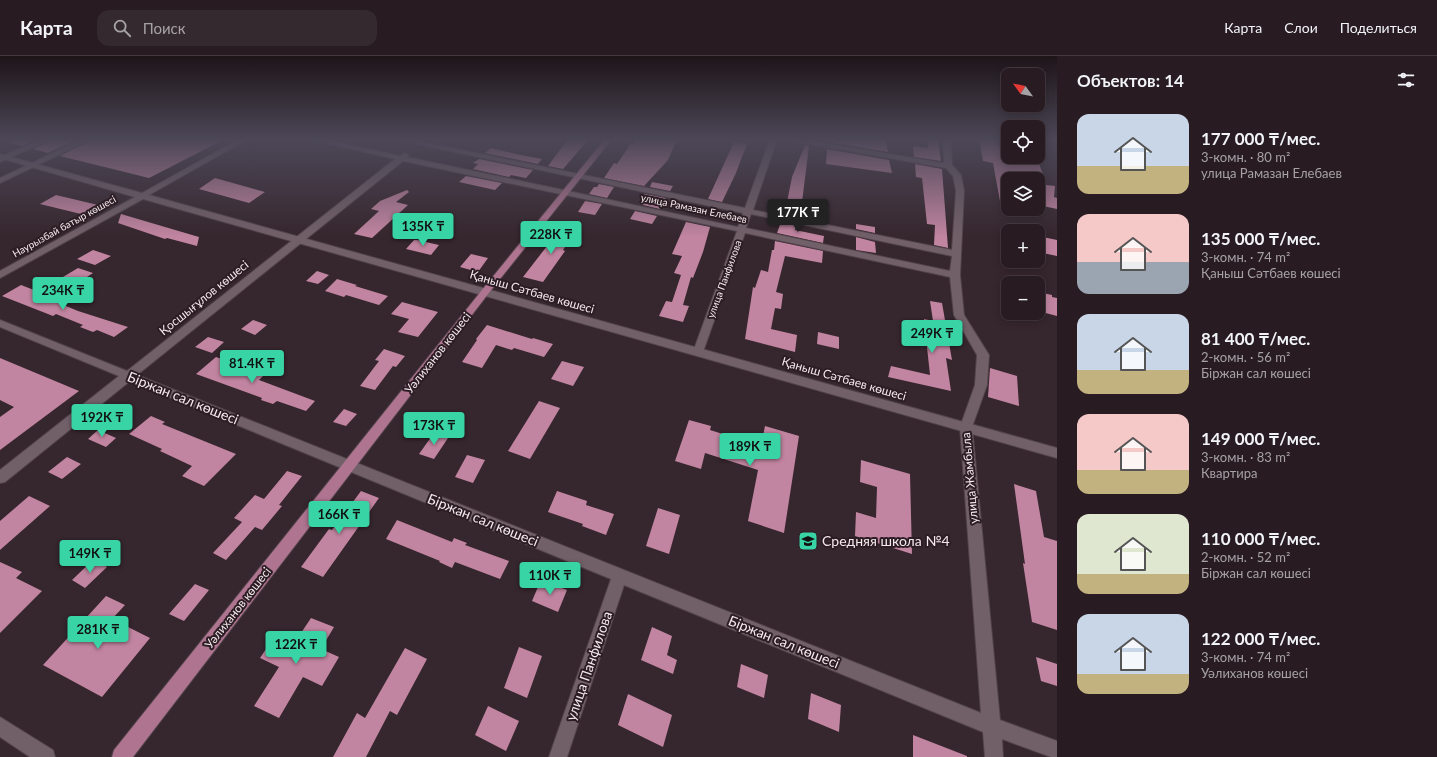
<!DOCTYPE html>
<html lang="ru">
<head>
<meta charset="utf-8">
<style>
	:root { --surface:#281c22; --page:#34292f; --text:#f1f3f6; --muted:#a5a1a5; --line:#443a40; --accent:#39d4a5 }
	body { margin:0; font-family:Lato,sans-serif; background:var(--page); color:var(--text); height:100vh; display:flex; flex-direction:column; font-size:15px; white-space:nowrap }
	* { box-sizing:border-box; margin:0 }
	p { font-size:13px; color:var(--muted) }
	.icon { flex:none; width:22px; height:22px; fill:none; stroke:currentColor; stroke-width:2; stroke-linecap:round; stroke-linejoin:round }
	.map { position:relative; flex:1; overflow:hidden }
	.sheet { display:flex; flex-direction:column; background:var(--surface); width:380px }
	.sheet>* { flex:none }
	.needle { width:26px; rotate:303deg }
	.controls { position:absolute; left:1001px; top:12px; display:grid; gap:8px }
	.controls a { display:grid; place-items:center; width:44px; height:44px; border-radius:8px; background:var(--surface); box-shadow:0 2px 10px #0003,0 0 0 1px var(--line); font-size:20px }
	.price { position:absolute; translate:-50% -34px; padding:0 9px; border-radius:4px; background:var(--accent); color:#111; font-size:13px; line-height:26px; filter:drop-shadow(0 1px 2px #0008) }
	.price::after { content:''; position:absolute; left:50%; top:24px; width:12px; height:9px; margin-left:-6px; background:inherit; clip-path:polygon(0 0,100% 0,50% 100%) }
	.price.current { background:#222; color:#fff }
	ul { padding:0; list-style:none }
	li { display:flex; align-items:center; gap:12px; height:100px; padding:0 20px }
	li span { display:grid; place-items:center; flex:none; width:112px; height:80px; border-radius:12px; color:#555 }
	li>.icon { margin-inline-start:auto }
	span .icon { width:48px; height:48px; fill:#fffc; stroke-width:1 }
	li b { font-size:17px }
	h2 { display:flex; justify-content:space-between; align-items:center; height:48px; padding:0 20px; font-size:17px }
	header { display:flex; align-items:center; gap:24px; box-sizing:border-box; height:56px; padding:0 20px; background:var(--surface); border-bottom:1px solid var(--line) }
	header strong { font-size:19px }
	nav { display:flex; gap:22px; margin-inline-start:auto; font-size:14px }
	.search { width:280px; height:36px; background:var(--page); display:flex; align-items:center; gap:10px; box-sizing:border-box; padding:0 14px; border-radius:12px; color:var(--muted); font-size:15px }
	main { display:flex; flex:1; min-height:0 }
	.map>svg:first-child { display:block }
	.building { fill:#c285a1 }
	.lines { fill:none; stroke-linecap:round; stroke-linejoin:round }
	.minor-casing { stroke:#51434a; stroke-width:2 }
	.tertiary-casing { stroke:#51434a; stroke-width:2 }
	.primary-casing { stroke:#51434a; stroke-width:2 }
	.minor { fill:#726068; fill-rule:evenodd }
	.tertiary { fill:#726068; fill-rule:evenodd }
	.primary { fill:#af7490; fill-rule:evenodd }
	.labels { text-anchor:middle; stroke-width:4; stroke-linejoin:round; paint-order:stroke }
	.far-street-label { font-size:10px; fill:#f4e9ed; stroke:#2c1d24 }
	.street-label { font-size:12px; fill:#f4e9ed; stroke:#2c1d24 }
	.near-street-label { font-size:14px; fill:#f4e9ed; stroke:#2c1d24 }
	.near-poi-label { font-size:14px; fill:#f4e9ed; stroke:#2c1d24; text-anchor:start }
</style>
</head>
<body>
<header>
<strong>Карта</strong>
<div class="search"><svg class="icon" aria-label="search" viewBox="0 0 24 24"><circle cx="10" cy="10" r="6"/><path d="M15 15l6 6"/></svg>Поиск</div>
<nav><a>Карта</a><a>Слои</a><a>Поделиться</a></nav>
</header>
<main>
<div class="map">
<svg width="1057" height="701" viewBox="0 0 1057 701">
	<rect width="100%" height="100%" fill="#36262d"/>
	<!-- building -->
	<g class="building">
		<path d="M11,83H37L22,90L11,87Z"/>
		<path d="M53,83H78L48,97L33,93Z"/>
		<path d="M93,83H225L149,122L60,100Z"/>
		<path d="M568,83H589L563,113L548,110Z"/>
		<path d="M637,83H677L668,104L644,130L604,122L614,107L617,108L631,87L633,88Z"/>
		<path d="M828,83L886,84L888,96L828,86Z"/>
		<path d="M927,83H938L941,105L914,101L913,90L928,92Z"/>
		<path d="M979,83H998L1002,102L1039,108L1045,123H1008V155L1002,156L993,107L983,105Z"/>
		<path d="M734,86L747,88L736,117L722,146L708,143Z"/>
		<path d="M805,89L809,90L802,146H799L797,161L782,158L784,150L786,151L792,121Z"/>
		<path d="M491,92L516,98L542,103L538,108L485,97Z"/>
		<path d="M827,93L889,104L892,117L826,108Z"/>
		<path d="M479,103L533,114L526,122L511,119L509,121L473,113L478,108L473,107Z"/>
		<path d="M915,108L942,113L948,192L934,189L935,169L927,168L922,122L916,121Z"/>
		<path d="M466,120L502,127L495,134L459,126Z"/>
		<path d="M215,122L265,136L249,147L199,133Z"/>
		<path d="M652,126L673,130L670,135L650,131Z"/>
		<path d="M599,128L614,131L607,142L589,138L594,131H597Z"/>
		<path d="M1038,128L1055,130L1054,141L1057,142V153L1038,149Z"/>
		<path d="M407,134L409,136L396,146L408,149L372,182L354,178L379,155L371,153L380,145Z"/>
		<path d="M645,138L666,142L660,153L639,148Z"/>
		<path d="M56,139L98,149L81,158L40,148Z"/>
		<path d="M585,145L602,148L595,159L578,156Z"/>
		<path d="M635,155L657,160L652,168L630,163Z"/>
		<path d="M121,158L199,181L197,190L167,182L165,183L118,167Z"/>
		<path d="M686,166L710,171L703,196L693,222L691,221L683,249L689,250L683,266L659,260L666,245L672,246L681,219L674,217L682,200L672,198Z"/>
		<path d="M781,166L796,169L795,174L824,180L823,187L777,177Z"/>
		<path d="M566,167L579,170L563,194L565,195L543,226L523,221L547,190L549,191Z"/>
		<path d="M856,168L875,171V177L856,173Z"/>
		<path d="M1038,180L1057,184V200L1038,196Z"/>
		<path d="M856,181L875,186L876,197L856,194Z"/>
		<path d="M414,184H417L439,189L431,199L406,193Z"/>
		<path d="M775,185L823,195L822,207L785,200L776,236L783,238L781,253L775,252L771,273L797,279L795,296L745,283L753,231L755,232L761,214L768,216L772,194H774Z"/>
		<path d="M93,194L111,200L95,209L77,203Z"/>
		<path d="M471,198L488,202L478,216L460,211Z"/>
		<path d="M78,212L93,217L78,227L63,221Z"/>
		<path d="M317,215L329,219L318,228L306,225Z"/>
		<path d="M337,223L357,229L355,230L388,240L379,249L346,239L344,241L325,235Z"/>
		<path d="M21,229L47,239L44,241L78,255L128,271L114,281L97,274L93,276L80,271L83,269L56,258L53,260L2,240Z"/>
		<path d="M1038,236L1052,239V241L1057,242V260L1038,255Z"/>
		<path d="M930,245L942,247L952,304L946,302L951,335L888,321L891,310L930,319L924,263L933,265Z"/>
		<path d="M402,246L438,256L418,281L398,276L409,263L391,258Z"/>
		<path d="M253,264L267,269L255,279L241,273Z"/>
		<path d="M487,269L532,283L533,282L553,288L544,301L514,292L512,294L496,289L482,312L462,306L477,284L476,283Z"/>
		<path d="M818,276L839,281V293L817,288Z"/>
		<path d="M208,281L224,286L212,297L195,291Z"/>
		<path d="M384,293L405,300L396,311L393,310L375,334L360,330L379,305L375,304Z"/>
		<path d="M216,301L228,305L225,307L263,320L259,324L315,345L306,355L277,345L273,348L261,344L262,342L196,318Z"/>
		<path d="M0,302L79,335L0,394V361L14,351L0,344Z"/>
		<path d="M562,305L584,311L573,330L551,323Z"/>
		<path d="M990,312L1017,320L1019,350L988,341Z"/>
		<path d="M539,345L560,352L530,403L508,395Z"/>
		<path d="M344,353L357,358L346,370L333,366Z"/>
		<path d="M151,360L165,366L162,368L236,398L204,430L182,420L192,410L160,395L162,393L129,378Z"/>
		<path d="M689,364L711,370L710,374L761,390L765,370L799,380L784,477L748,465L758,414L705,397L701,413L675,405Z"/>
		<path d="M98,374L116,382L106,391L88,383Z"/>
		<path d="M434,377L448,382L434,403L419,398Z"/>
		<path d="M467,399L485,404L473,427L455,421Z"/>
		<path d="M67,401L81,408L62,423L48,416Z"/>
		<path d="M861,404L910,418L912,498L855,480L856,456L876,462L877,431L860,426Z"/>
		<path d="M287,415L302,420L279,449L282,450L262,474L255,471L226,504L213,497L242,466L234,462L255,439L264,443Z"/>
		<path d="M1014,428L1036,435L1044,481L1057,485V574L1032,566L1023,507L1025,508Z"/>
		<path d="M361,435L379,442L323,521L301,511L329,473L332,474Z"/>
		<path d="M557,435L587,445L586,449L614,458L606,479L582,470L583,468L548,456Z"/>
		<path d="M29,440L50,450L0,494V465Z"/>
		<path d="M658,452L680,459L669,498L646,490Z"/>
		<path d="M397,464L452,486L454,482L467,487L465,489L509,505L500,523L455,506L452,512L439,506L440,505L386,483Z"/>
		<path d="M94,503L107,511L85,532L72,524Z"/>
		<path d="M0,506L22,516L16,522L42,535L0,577Z"/>
		<path d="M541,524L567,534L558,556L532,545Z"/>
		<path d="M195,528L209,534L184,565L169,558Z"/>
		<path d="M106,540L125,549L112,563L150,582L102,641L43,609Z"/>
		<path d="M311,562L334,571L321,593L339,601L322,630L303,621L279,662L254,650L279,611L260,602L278,575L297,583Z"/>
		<path d="M652,571L672,580L667,599L677,604L673,618L641,604Z"/>
		<path d="M519,591L542,600L527,642L504,632Z"/>
		<path d="M405,592L427,603L397,659L390,655L366,701H333L357,657L365,662Z"/>
		<path d="M1036,601L1057,608V630L1041,625Z"/>
		<path d="M741,608L768,619L764,642L737,631Z"/>
		<path d="M811,637L841,649L839,676L808,663Z"/>
		<path d="M628,638L672,659L663,691L618,669Z"/>
		<path d="M488,650L519,665L506,695L475,679Z"/>
		<path d="M913,679L967,700V701H913Z"/>
	</g>
	<g class="lines">
		<!-- minor casing -->
		<g class="minor-casing">
			<g id="minor">
				<path d="M42,83H52L0,106V101Z"/>
				<path d="M82,83H92L0,127V122Z"/>
				<path d="M308,83H323L400,100L405,97L409,99L407,101L738,171L743,157L393,83H408L745,152L770,83H777L753,154L952,194L956,135L953,120L946,112L780,83H799L944,107L943,83H951L952,109L961,119L964,135L960,219L964,259L989,299L987,329L972,371L1000,664L1057,685V701H1051L1002,683L1003,701H985L983,676L624,529L567,701H549L611,523L130,325L5,426L0,427V414L119,320L0,271V264L127,315L395,103ZM403,105L737,175L693,296L694,299H702L703,296L745,177L950,221L954,259L977,299L975,329L960,371L981,657L137,319ZM751,158L952,200L950,215L746,172Z"/>
				<path d="M0,661L53,694L55,701H30L0,681Z"/>
			</g>
		</g>
		<!-- tertiary casing -->
		<g class="tertiary-casing">
			<path id="tertiary" d="M239,83H248L149,139L1057,392V402L143,143L0,222V215L135,141L0,102V98L142,137Z"/>
		</g>
		<!-- primary casing -->
		<g class="primary-casing">
			<path id="primary" d="M605,83H612L488,238L133,701H112L114,694L482,234Z"/>
		</g>
		<!-- minor -->
		<use href="#minor" class="minor"/>
		<!-- tertiary -->
		<use href="#tertiary" class="tertiary"/>
		<!-- primary -->
		<use href="#primary" class="primary"/>
	</g>
	<!-- sky -->
	<linearGradient id="sky" x2="0" y2="1"><stop stop-color="#1e1519"/><stop offset="0.46" stop-color="#4c4757"/><stop offset="1" stop-color="#4c4757" stop-opacity="0"/></linearGradient>
	<rect width="1057" height="182" fill="url(#sky)"/>
	<!-- icons -->
	<defs>
		<g id="school-square" transform="scale(1)"><rect x="-9" y="-9" width="18" height="18" rx="4" fill="#39d4a5" stroke="#2c1d24"/><path d="M0-5L7-2L0 1L-7-2ZM-4 1L0 2.5L4 1V4Q0 6-4 4Z" fill="#111"/></g>
	</defs>
	<g fill-rule="evenodd">
		<use href="#school-square" x="808" y="485"/>
	</g>
	<g class="labels">
		<!-- far-street labels -->
		<g class="far-street-label">
			<text transform="translate(694 152) rotate(12)" y="4">улица Рамазан Елебаев</text>
			<text transform="translate(64 170) rotate(-29)" y="4">Наурызбай батыр көшесі</text>
			<text transform="translate(724 223) rotate(-70)" y="4">улица Панфилова</text>
		</g>
		<!-- street labels -->
		<g class="street-label">
			<text transform="translate(532 236) rotate(16)" y="4">Қаныш Сәтбаев көшесі</text>
			<text transform="translate(204 242) rotate(-39)" y="4">Қосшығұлов көшесі</text>
			<text transform="translate(438 297) rotate(-52)" y="4">Уәлиханов көшесі</text>
			<text transform="translate(844 323) rotate(16)" y="4">Қаныш Сәтбаев көшесі</text>
			<text transform="translate(970 422) rotate(-95)" y="4">улица Жамбыла</text>
			<text transform="translate(238 552) rotate(-52)" y="4">Уәлиханов көшесі</text>
		</g>
		<!-- near-street labels -->
		<g class="near-street-label">
			<text transform="translate(183 342) rotate(22)" y="5">Біржан сал көшесі</text>
			<text transform="translate(483 464) rotate(22)" y="5">Біржан сал көшесі</text>
			<text transform="translate(784 586) rotate(22)" y="5">Біржан сал көшесі</text>
			<text transform="translate(589 610) rotate(-71)" y="5">улица Панфилова</text>
		</g>
		<!-- near-poi labels -->
		<g class="near-poi-label">
			<text x="822" y="490">Средняя школа №4</text>
		</g>
	</g>
</svg>
<div class="controls">
<a><svg class="needle" viewBox="-14 -14 28 28"><path d="M0-13l5 13h-10z" fill="#e53935"/><path d="M0 13l5-13h-10z" fill="#a5a1a5"/></svg></a>
<a><svg class="icon" aria-label="locate" viewBox="0 0 24 24"><circle cx="12" cy="12" r="6"/><path d="M12 2v4M12 18v4M2 12h4M18 12h4"/></svg></a>
<a><svg class="icon" aria-label="layers" viewBox="0 0 24 24"><path d="M12 4l9 5-9 5-9-5zM3 14l9 5 9-5"/></svg></a>
<a>+</a>
<a>−</a>
</div>
<b class="price current" style="left:798px;top:177px">177K ₸</b>
<b class="price" style="left:423px;top:191px">135K ₸</b>
<b class="price" style="left:551px;top:199px">228K ₸</b>
<b class="price" style="left:63px;top:255px">234K ₸</b>
<b class="price" style="left:932px;top:298px">249K ₸</b>
<b class="price" style="left:252px;top:328px">81.4K ₸</b>
<b class="price" style="left:102px;top:382px">192K ₸</b>
<b class="price" style="left:434px;top:390px">173K ₸</b>
<b class="price" style="left:750px;top:411px">189K ₸</b>
<b class="price" style="left:339px;top:479px">166K ₸</b>
<b class="price" style="left:90px;top:518px">149K ₸</b>
<b class="price" style="left:550px;top:540px">110K ₸</b>
<b class="price" style="left:98px;top:594px">281K ₸</b>
<b class="price" style="left:296px;top:609px">122K ₸</b>
</div>
<section class="sheet">
<h2>Объектов: 14<svg class="icon" aria-label="filters" viewBox="0 0 24 24"><path d="M4 7h16M4 17h16"/><circle cx="9" cy="7" r="2"/><circle cx="15" cy="17" r="2"/></svg></h2>
<ul>
<li><span style="background:linear-gradient(#c9d6e8 65%,#c2b280 0)"><svg class="icon" aria-label="home" viewBox="0 0 24 24"><path d="M3 11l9-7 9 7M6 9v11h12V9"/></svg></span><div><b>177 000 ₸/мес.</b><p>3-комн. · 80 m²</p><p>улица Рамазан Елебаев</p></div></li>
<li><span style="background:linear-gradient(#f6c9c9 60%,#9aa5b1 0)"><svg class="icon" aria-label="home" viewBox="0 0 24 24"><path d="M3 11l9-7 9 7M6 9v11h12V9"/></svg></span><div><b>135 000 ₸/мес.</b><p>3-комн. · 74 m²</p><p>Қаныш Сәтбаев көшесі</p></div></li>
<li><span style="background:linear-gradient(#c9d6e8 70%,#c2b280 0)"><svg class="icon" aria-label="home" viewBox="0 0 24 24"><path d="M3 11l9-7 9 7M6 9v11h12V9"/></svg></span><div><b>81 400 ₸/мес.</b><p>2-комн. · 56 m²</p><p>Біржан сал көшесі</p></div></li>
<li><span style="background:linear-gradient(#f6c9c9 70%,#c2b280 0)"><svg class="icon" aria-label="home" viewBox="0 0 24 24"><path d="M3 11l9-7 9 7M6 9v11h12V9"/></svg></span><div><b>149 000 ₸/мес.</b><p>3-комн. · 83 m²</p><p>Квартира</p></div></li>
<li><span style="background:linear-gradient(#dfe7d0 75%,#c2b280 0)"><svg class="icon" aria-label="home" viewBox="0 0 24 24"><path d="M3 11l9-7 9 7M6 9v11h12V9"/></svg></span><div><b>110 000 ₸/мес.</b><p>2-комн. · 52 m²</p><p>Біржан сал көшесі</p></div></li>
<li><span style="background:linear-gradient(#c9d6e8 75%,#c2b280 0)"><svg class="icon" aria-label="home" viewBox="0 0 24 24"><path d="M3 11l9-7 9 7M6 9v11h12V9"/></svg></span><div><b>122 000 ₸/мес.</b><p>3-комн. · 74 m²</p><p>Уәлиханов көшесі</p></div></li>
</ul>
</section>
</main>
</body>
</html>
